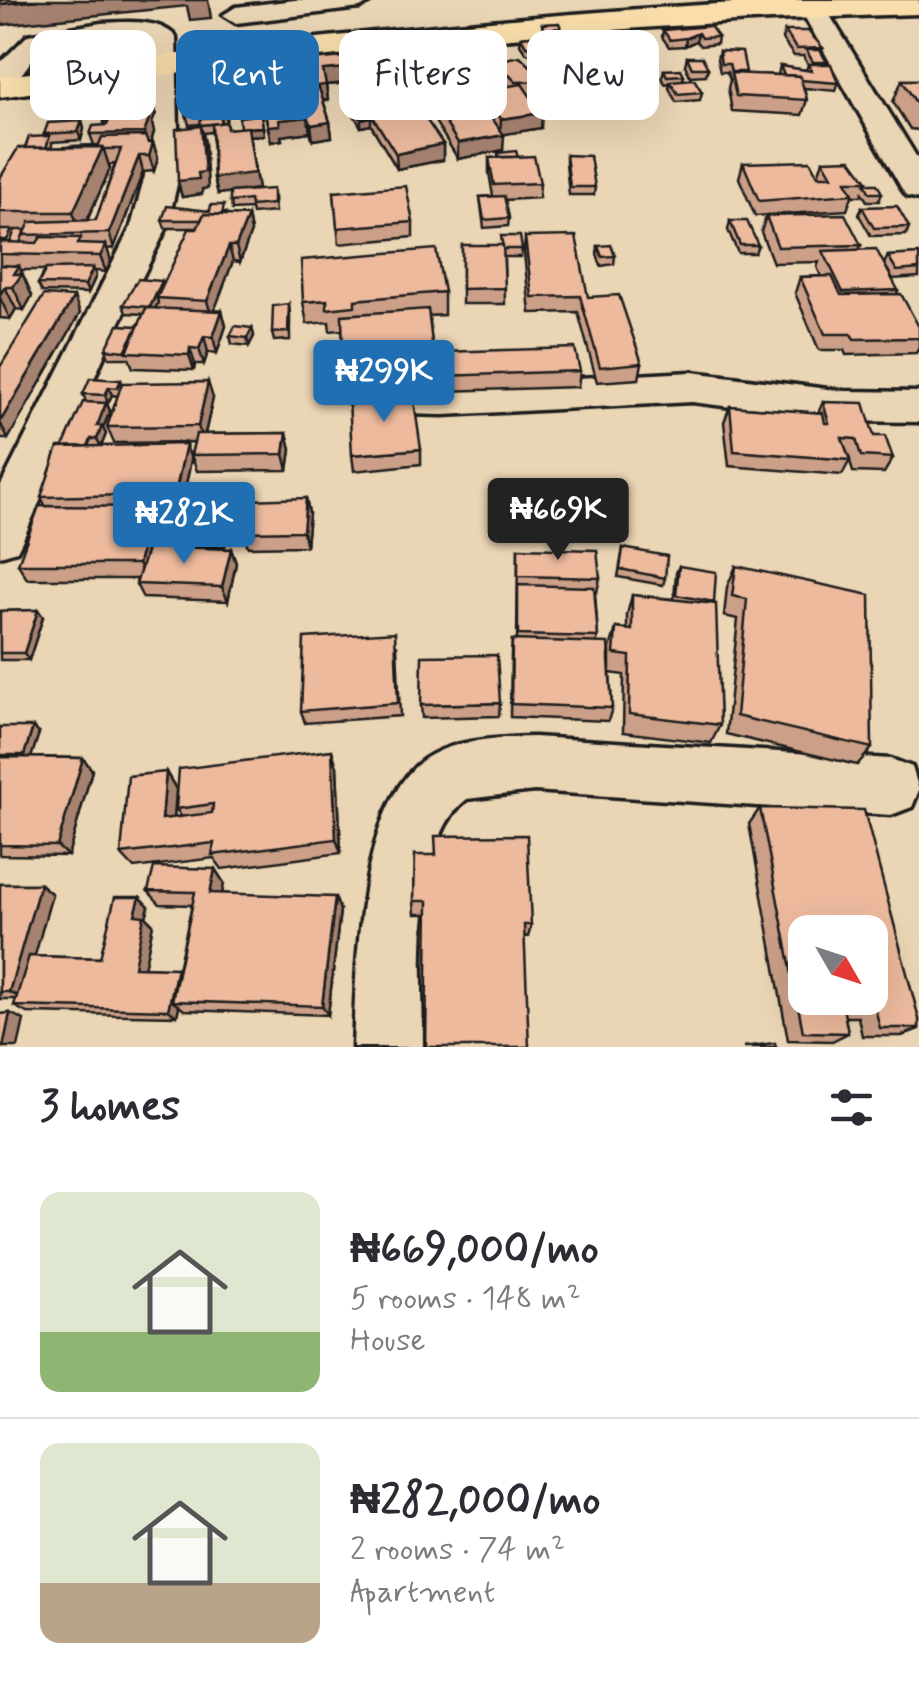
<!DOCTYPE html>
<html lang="en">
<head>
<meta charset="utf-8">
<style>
	:root { --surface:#fff; --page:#f2f2f3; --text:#2b2b33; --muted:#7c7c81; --line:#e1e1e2; --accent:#1f6fb2 }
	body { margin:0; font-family:Mynerve,sans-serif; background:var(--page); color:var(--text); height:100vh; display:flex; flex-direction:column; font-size:38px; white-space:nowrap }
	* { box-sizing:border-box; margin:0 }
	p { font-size:32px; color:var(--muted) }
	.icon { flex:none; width:55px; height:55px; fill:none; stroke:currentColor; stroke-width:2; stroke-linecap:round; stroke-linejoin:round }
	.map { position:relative; height:1047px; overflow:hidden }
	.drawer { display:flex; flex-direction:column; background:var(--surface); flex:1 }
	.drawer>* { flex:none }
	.guide { position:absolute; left:30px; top:30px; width:860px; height:90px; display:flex; gap:20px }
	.needle { width:65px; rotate:129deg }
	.tools { position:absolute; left:788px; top:915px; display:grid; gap:20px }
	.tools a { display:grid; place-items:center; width:100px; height:100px; border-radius:20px; background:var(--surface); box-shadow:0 10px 40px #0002; font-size:50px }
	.price { position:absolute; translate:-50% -85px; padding:0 22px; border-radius:10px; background:var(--accent); color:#fff; font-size:32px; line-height:65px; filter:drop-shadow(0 2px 5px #0008) }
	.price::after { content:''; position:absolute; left:50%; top:60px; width:30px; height:22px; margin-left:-15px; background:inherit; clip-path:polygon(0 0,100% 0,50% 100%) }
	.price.current { background:#222; color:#fff }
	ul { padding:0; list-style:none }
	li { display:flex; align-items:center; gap:30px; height:250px; padding:0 40px }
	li+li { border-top:2px solid var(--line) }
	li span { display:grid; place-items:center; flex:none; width:280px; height:200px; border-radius:20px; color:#555 }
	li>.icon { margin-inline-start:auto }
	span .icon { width:120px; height:120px; fill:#fffc; stroke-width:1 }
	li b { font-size:42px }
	h2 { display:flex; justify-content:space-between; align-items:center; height:120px; padding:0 40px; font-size:42px }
	.tag { padding:0 35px; border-radius:20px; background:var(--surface); box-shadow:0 10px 40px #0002; font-size:35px; line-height:90px }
	.tag.current { background:var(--accent); color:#fff }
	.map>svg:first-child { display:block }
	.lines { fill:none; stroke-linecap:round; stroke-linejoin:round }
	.minor-casing { stroke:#1c1c1c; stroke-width:7 }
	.major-casing { stroke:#1c1c1c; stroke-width:7 }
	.minor { fill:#ead5b4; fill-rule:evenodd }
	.major { fill:#f9deab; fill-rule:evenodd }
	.wall { fill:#cca088; stroke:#1c1c1c; stroke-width:2.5; fill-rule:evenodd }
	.shaded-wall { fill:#a6826f; stroke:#1c1c1c; stroke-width:2.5 }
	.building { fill:#edba9e; stroke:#1c1c1c; stroke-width:2.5; fill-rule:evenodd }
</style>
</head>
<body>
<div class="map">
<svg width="919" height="1047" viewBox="0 0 919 1047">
	<rect width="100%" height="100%" fill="#ead5b4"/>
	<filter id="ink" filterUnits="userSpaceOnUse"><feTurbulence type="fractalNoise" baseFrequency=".01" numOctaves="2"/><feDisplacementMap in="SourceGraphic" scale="20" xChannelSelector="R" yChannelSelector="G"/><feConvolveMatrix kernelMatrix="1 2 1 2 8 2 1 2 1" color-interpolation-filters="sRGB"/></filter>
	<g filter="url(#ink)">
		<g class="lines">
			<!-- minor casing -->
			<g class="minor-casing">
				<g id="minor">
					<path d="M295,0H373L360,8L236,23L223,15L236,7Z"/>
					<path d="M803,1H821L919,161V199L907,196L902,189L799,7Z"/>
					<path d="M101,23C124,22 159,18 176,37L179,176L167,227L111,340L24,537L17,551L0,556V487L131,227L145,176L148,41C123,36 59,36 39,53C25,65 19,85 0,90V63L28,35Z"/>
					<path d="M692,372L844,391L919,392V422L844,421L692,402L443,415L368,413L353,409L347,398L353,387L368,383L443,385Z"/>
					<path d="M534,737L891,759L912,767L919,790L912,807L891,815L534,791L467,799C411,841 423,983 423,1047H353C357,970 357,822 416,766C445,739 497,738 534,737Z"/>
				</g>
			</g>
			<!-- major casing -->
			<g class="major-casing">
				<path id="major" d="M790,0H919V14C611,23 305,54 0,97V77C263,41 525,13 790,0Z"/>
			</g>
			<!-- minor -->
			<use href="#minor" class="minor"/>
			<!-- major -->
			<use href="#major" class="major"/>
		</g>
		<!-- wall -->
		<g class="wall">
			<path d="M542,24L561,28V35H558L568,52L567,60L540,62L537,56L526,53L520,44L521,37L543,35Z"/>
			<path d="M663,30L718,37L717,44L700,46L696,41L685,46L669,47L662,37Z"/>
			<path d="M785,31L823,48L821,53L838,83L836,91L804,88L807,100L802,115L732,111L728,88L730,80L727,72H720L717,59L719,51L746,74L778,75L780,66L806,70L808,65L804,58V56H794L782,39Z"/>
			<path d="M577,43L603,48L602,56L580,57L577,50Z"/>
			<path d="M457,49L493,53V61H472L476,78L461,80L456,73V78L446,80L444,78V83L434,85L430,73L412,76L403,60L402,52L433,69L439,68L438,61L448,59V53L457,54Z"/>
			<path d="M687,57L708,68L706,75L690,76L685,65Z"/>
			<path d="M301,61L370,81L326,85L328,100H323L330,122L332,137L313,140L310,132L281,136L282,140L271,142L261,95L272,94L271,90L263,91L261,76L299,66L301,81L300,90L306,89Z"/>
			<path d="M495,61L546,81L545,96L531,97L541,128L503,134V150L458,159L431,115V100L482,105L483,90L504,87L494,76Z"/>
			<path d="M225,63L228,77L226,122L227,129L240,128L250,116L249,114L241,115L238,100L259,72L261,113L264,135L249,136L258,189L239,191L274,197L275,212L252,214L251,209L232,210L230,192L218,194L214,178L212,132L203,133L208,188L202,189V194L182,197L178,181L201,127L200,124L189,125L185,110Z"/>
			<path d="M664,70L684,75L683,80L702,92L700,100L676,102L669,88L670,83L665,84L662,77Z"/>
			<path d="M411,77L429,85V93L420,95L411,85Z"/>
			<path d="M902,80H919V130L910,129L893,102Z"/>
			<path d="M152,98L156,113L152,123L154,132L151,143H153L158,158L154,171L143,172L114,248L107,249L111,261L106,272L95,271L96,276L88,293L42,292L38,284L46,270H21L32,296L24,310L16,309L10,319L0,318V178L25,148L45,136L44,134L82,121L84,129L81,140L52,142V148L94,145L90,134L105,125L104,122ZM115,164L96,220L87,221L110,169L109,165Z"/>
			<path d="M353,107L391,108L443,144V160L397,169L371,125L361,127L354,115Z"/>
			<path d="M498,153L518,157L540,183L539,198L505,200L509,218L508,226L484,228L480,197L493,196L489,173V158H498Z"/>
			<path d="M566,155L595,187L594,195H569L566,163Z"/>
			<path d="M823,160L867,181L866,184L882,193L879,201H867L862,193L861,196H852L847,210L755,216L739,178L743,163L818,176Z"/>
			<path d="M334,192L413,222V237L339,244Z"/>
			<path d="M862,207L909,227L906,235L871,236L859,215Z"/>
			<path d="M226,213V215L248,216L251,232L240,262L233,261L214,310L222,311L226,326L217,353L208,352L204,364H195L194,370L133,368L129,358H109L106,349L138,326L143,314L126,313L123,305L162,281L163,284L198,228H165L162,220Z"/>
			<path d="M766,216L861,245L859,250L898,290L897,294L919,327V348L916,353L846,355L844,350H819L795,293L800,277L821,276L817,267L819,262L773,263L761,232Z"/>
			<path d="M730,221L758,245L755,253H738L728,230Z"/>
			<path d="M525,237L588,297L642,363L639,379L597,382L578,312L530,313L524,253Z"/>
			<path d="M462,245L522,249L521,257H504L505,304H462Z"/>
			<path d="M598,246L615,256L614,264L601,266L597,254Z"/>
			<path d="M919,254V277L893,279L884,264L888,256Z"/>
			<path d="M444,292V315L429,316L434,367L356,372V387L339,389L338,380L345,368L342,330L330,331L329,322L307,324L303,302Z"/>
			<path d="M289,304L290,313V340L274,341L272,333Z"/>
			<path d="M80,313L8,439H0V367Z"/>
			<path d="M252,328L254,336L249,346L232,344L230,336Z"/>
			<path d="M442,352L580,371L578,387L443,391Z"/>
			<path d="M121,380L122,383L213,398L205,434L287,433L291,449L288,470L197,471L191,455L194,442L114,443L107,427L118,396L112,395L108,403H107L110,411L103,428L106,434L101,446L191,460L181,509L161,510L166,522L160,547H168L165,540L229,520L225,546L181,547L231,549L236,563L228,601L143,598L136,584L137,579H27L18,564L46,507L41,497L63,447L86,402L83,394Z"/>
			<path d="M823,402L874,436L893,458L884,473L853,472L848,454L850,460L842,475L729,466L724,422L730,406L818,413Z"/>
			<path d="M421,449V464L354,471L352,455Z"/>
			<path d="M306,498L309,513L306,546L248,547L243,532Z"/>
			<path d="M518,548L600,578L597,592H595L598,637L596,643L610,666V648L616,628L627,629V615L632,595L674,599L676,573L679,566L714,602L720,725L711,743L623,732L624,675L610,673L612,708L608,721L510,717L511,653L512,640H517Z"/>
			<path d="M623,548L665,578L663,585L618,577Z"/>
			<path d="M736,566L872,748L857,765L726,734L738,619L724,616L727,587Z"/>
			<path d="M38,610L43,617L29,660H0V611Z"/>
			<path d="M397,646L400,716L305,723L301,711Z"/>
			<path d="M500,703L499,716L422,718L421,705Z"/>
			<path d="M0,727L39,733L31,757L83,758L92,770L68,856L0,855Z"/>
			<path d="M337,767L341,853L222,869L214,858L134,868L121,854L166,772L176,789L174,817L181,816L176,809Z"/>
			<path d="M760,808L919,1019V1029L902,1036H862L858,1017H845L848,1033L832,1041L788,1040L749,824Z"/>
			<path d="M415,855L531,925L528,937L428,914H415L414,901Z"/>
			<path d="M215,869L224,883L222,893L340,910L328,1015L184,1010L179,1006L177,1016L27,1013L14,1006L16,999H0V884H40L52,894L34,956L100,958L140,897L149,906L146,917L153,924L144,967L178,969L192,905L160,904L148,891Z"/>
		</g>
		<!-- shaded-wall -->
		<g class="shaded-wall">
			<path d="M39,0H208L211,18L190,20L187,6L0,25V4Z"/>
			<path d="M698,33L696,41L685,46L686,38Z"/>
			<path d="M568,52L567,60L540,62L541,55Z"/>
			<path d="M257,57L259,72L261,113L258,98Z"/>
			<path d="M225,63L228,77L226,122L223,107Z"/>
			<path d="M433,65V73L430,69V73L412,76V68Z"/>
			<path d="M299,66L301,81L297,102L295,87Z"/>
			<path d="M368,66L370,81L326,85L328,100L308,102L306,87L323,70Z"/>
			<path d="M456,70V78L446,80L445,72Z"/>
			<path d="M476,70V78L461,80V72Z"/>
			<path d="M393,73V81L376,83L375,76Z"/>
			<path d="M444,76V83L434,85V77Z"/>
			<path d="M429,85V93L420,95V87Z"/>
			<path d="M152,98L156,113L152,123L154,132L149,148L144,133V117Z"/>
			<path d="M542,113L541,128L500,135L501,119Z"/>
			<path d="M308,117L310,132L281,136L282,140L271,142L268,126L279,120Z"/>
			<path d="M371,117V125L361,127V119Z"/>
			<path d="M82,121L84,129L81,140L78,132Z"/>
			<path d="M330,122L332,137L313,140L311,125Z"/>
			<path d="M201,126L205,142L208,188L202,189V194L182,197L178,181Z"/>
			<path d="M263,127L264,135L249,136L258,189L218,194L214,178L248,128Z"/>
			<path d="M504,135L503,150L458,159V143Z"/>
			<path d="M153,143L158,158L154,171L149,156Z"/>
			<path d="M443,144V160L397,169L396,154Z"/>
			<path d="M103,147L110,169L81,234L73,212Z"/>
			<path d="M139,156L143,172L114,248L109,233Z"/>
			<path d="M248,216L251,232L240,262L236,246Z"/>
			<path d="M106,245L111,261L106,272L100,256Z"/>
			<path d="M229,246L233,261L212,317L207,301Z"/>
			<path d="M19,266L32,296L24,310L13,287L14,274Z"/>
			<path d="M93,268L96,276L88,293L85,285Z"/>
			<path d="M162,281L165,289L157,298L158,303L152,315L150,307Z"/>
			<path d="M5,287L16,309L10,319L0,298V294Z"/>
			<path d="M74,297L80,313L8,439L0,422Z"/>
			<path d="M222,311L226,326L217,353L213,337Z"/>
			<path d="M252,328L254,336L249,346L247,338Z"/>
			<path d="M204,336L208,352L204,364L199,349Z"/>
			<path d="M190,348L195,364L194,370L189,355Z"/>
			<path d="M208,382L213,398L203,442L198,426Z"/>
			<path d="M109,387L112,395L108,403L105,395Z"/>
			<path d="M106,403L110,411L103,428L106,434L101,447L97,439V426Z"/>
			<path d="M287,433L291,449L288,470L284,454Z"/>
			<path d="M186,444L191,460L181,509L175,494Z"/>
			<path d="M306,498L309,513L306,546L303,531Z"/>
			<path d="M160,507L166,522L157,558L150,543Z"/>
			<path d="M227,513L229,520L225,546L223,539Z"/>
			<path d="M143,544L150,558L145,579L138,564Z"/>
			<path d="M231,549L236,563L228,601L222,587Z"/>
			<path d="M38,610L43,617L29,660L24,653Z"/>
			<path d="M33,727L39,733L30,761L24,755Z"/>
			<path d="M332,750L337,767L341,853L336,839Z"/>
			<path d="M83,758L92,770L68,856L57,846Z"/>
			<path d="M166,772L176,789L173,834L162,819Z"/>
			<path d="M215,869L224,883L220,906L210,893Z"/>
			<path d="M40,884L52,894L23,999L9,992Z"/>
			<path d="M140,897L149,906L146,917L153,924L143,974L134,967L135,915Z"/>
			<path d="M335,897L340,910L328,1015L322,1006Z"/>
			<path d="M177,968L185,975L172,1001L179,1006L177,1016L168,1010Z"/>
			<path d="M10,1013L24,1020L18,1047H3Z"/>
		</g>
		<!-- building -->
		<g class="building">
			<path d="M0,0H39L0,4Z"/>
			<path d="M559,23L561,28L544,29L542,24Z"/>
			<path d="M710,26L718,37L701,38L698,33L686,38L670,40L663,30Z"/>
			<path d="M785,31H808L823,48L796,49Z"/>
			<path d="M556,33L568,52L541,55L538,50L543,49L526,46L521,37Z"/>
			<path d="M600,41L603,48L581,50L577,43Z"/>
			<path d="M488,45L493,53L470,54L472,57L462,58L457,49Z"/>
			<path d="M423,49L433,65L412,68L402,52Z"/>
			<path d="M806,50H820L827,62H813Z"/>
			<path d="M719,51L742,52L746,72H731L729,64H721Z"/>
			<path d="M456,52L464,63L471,62L476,70L461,72L448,53Z"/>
			<path d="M365,55L368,66L323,70L326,85L306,87L301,61Z"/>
			<path d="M520,56L546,81L516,82L495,61Z"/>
			<path d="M257,57L258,98L238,100V59Z"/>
			<path d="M292,57V67L299,66L295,87L283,88L284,80L269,81L270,75L261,76L262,58Z"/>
			<path d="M687,57H702L708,68H692Z"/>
			<path d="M382,58L393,73L375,76L373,59Z"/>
			<path d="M449,59L456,70L445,72L438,61Z"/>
			<path d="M225,63L223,107L185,110L190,65Z"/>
			<path d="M808,64H831L838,83L801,80L800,76L784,75L780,66L812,71Z"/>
			<path d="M439,68L444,76L434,77L430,69Z"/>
			<path d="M681,69L684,75L667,76L664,70Z"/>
			<path d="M731,73L800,76L807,100L736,96Z"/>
			<path d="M420,76L429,85L420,87L411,77Z"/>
			<path d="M694,79L702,92L678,94L670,81Z"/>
			<path d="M902,80H919V108Z"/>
			<path d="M522,84L542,113L501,119L483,90Z"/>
			<path d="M319,88L330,122L311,125L308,117L279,120L280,125L268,126L261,95Z"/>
			<path d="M474,93L504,135L458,143L431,100Z"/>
			<path d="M140,98H152L144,117H150L144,133L90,134L93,126L107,125L110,118H132Z"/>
			<path d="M385,101L391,108L370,112L371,117L361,119L353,107Z"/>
			<path d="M415,103L443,144L396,154L370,112Z"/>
			<path d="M137,105L132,118H110L108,122H104L111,106Z"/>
			<path d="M260,109L263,127L240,128L239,117L250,116L249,110Z"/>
			<path d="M222,117L221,123L200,125L201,118Z"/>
			<path d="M82,121L78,132L44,134L48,123Z"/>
			<path d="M226,122L227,129L248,127L255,173L214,178L212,124Z"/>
			<path d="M201,126L205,172L198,173L199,179L178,181L176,129Z"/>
			<path d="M50,136L46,148H25L29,137Z"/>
			<path d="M145,136L148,143H153L149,156H139L109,233L24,235L30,222L96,220L121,149H104L103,147H98L102,137Z"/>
			<path d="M98,145L97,147H69L70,146Z"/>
			<path d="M103,147L73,212H0V178L18,148Z"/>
			<path d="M516,151L518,157H500L498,153Z"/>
			<path d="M566,155L590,156L595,187H570Z"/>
			<path d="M534,156L540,183L494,185L489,158Z"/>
			<path d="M851,159L867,181H846L853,194L759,201L743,163L810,161L818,176H832L823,160Z"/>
			<path d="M865,184H877L882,193H870Z"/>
			<path d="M406,186L413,222L337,228L334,192Z"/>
			<path d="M273,189V204L251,206L250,200L230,202V192Z"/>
			<path d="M504,196L509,218L484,220L480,197Z"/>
			<path d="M211,205H224L222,215L204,214L201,220H162L167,206L210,211Z"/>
			<path d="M897,206L909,227L874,228L862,207Z"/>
			<path d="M204,214L248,216L236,246H229L207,301L157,298L189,229H197Z"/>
			<path d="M845,214L861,245L778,247L766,216Z"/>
			<path d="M730,221H747L758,245H740Z"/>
			<path d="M0,230H12L7,240H0Z"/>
			<path d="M15,230H25L20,243H10Z"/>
			<path d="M501,236H520L522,249H503Z"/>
			<path d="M576,236L588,297L619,295L642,363L600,367L580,296L532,297L525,237Z"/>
			<path d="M41,237L81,238L78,244L106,245L100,256L0,254V242L37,243Z"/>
			<path d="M462,245H503L505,288L462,289Z"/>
			<path d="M611,245L615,256L602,257L598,246Z"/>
			<path d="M436,249L444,292L355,300V306L327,309V300L303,302L301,260Z"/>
			<path d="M876,249L898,290L843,292L823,251Z"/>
			<path d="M919,254V269L897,271L888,256Z"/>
			<path d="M0,265L19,266L14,274H22L13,287H5L0,294Z"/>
			<path d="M93,268L85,285L38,284L46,269Z"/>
			<path d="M832,276L841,295L901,294L919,327V338L854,339L851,334H825L800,277Z"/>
			<path d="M138,279L162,281L150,307L123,305Z"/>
			<path d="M44,295L74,297L0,422V367Z"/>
			<path d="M289,304L288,332L272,333L273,306Z"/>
			<path d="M146,308L222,311L213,337L204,336L199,349L190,348L189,355L127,352Z"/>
			<path d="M428,309L433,351L343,357L342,315Z"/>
			<path d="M118,325L138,326L125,351L106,349Z"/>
			<path d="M235,326L252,328L247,338L230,336Z"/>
			<path d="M575,348L580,371L443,376L442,352Z"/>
			<path d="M355,368V379L338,380L337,369Z"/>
			<path d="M90,378L121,380L117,388L109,387L105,395L83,394Z"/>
			<path d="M208,382L198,426L107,427L122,383Z"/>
			<path d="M413,394L421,449L352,455L349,400Z"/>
			<path d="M83,402L106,403L97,426H102L97,439H91L88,446L63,447Z"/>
			<path d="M823,402L864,403L874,436H885L893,458L861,456L856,439L842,438L850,460L734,451L730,406L823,413L825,423H829Z"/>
			<path d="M287,433L284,454L191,455L196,434Z"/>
			<path d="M186,444L175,494L41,497L58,447Z"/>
			<path d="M306,498L303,531L243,532L248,500Z"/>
			<path d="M39,506L160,507L150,543L143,544L138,564H18Z"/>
			<path d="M227,513L223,539L165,540L171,514Z"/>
			<path d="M148,546L231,549L222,587L136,584Z"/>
			<path d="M518,548L597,550L600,578L518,576Z"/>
			<path d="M623,548L667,556L665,578L620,569Z"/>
			<path d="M679,566L716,572L714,602L676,595Z"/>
			<path d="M736,566L870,595L872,748L736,716L747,599L732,596Z"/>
			<path d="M518,585L594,587L598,637L518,635Z"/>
			<path d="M632,595L716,604L720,725L629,714L630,656L614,654L616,628L632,630Z"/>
			<path d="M38,610L24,653H0V611Z"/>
			<path d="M395,632L398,703L301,711L304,638Z"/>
			<path d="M512,640L608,643L612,708L511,704Z"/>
			<path d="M497,655L500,703L421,705L422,656Z"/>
			<path d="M0,727H33L24,755H0Z"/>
			<path d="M332,750L336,839L212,855L214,843L121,854L128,776L166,772L162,819L212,813L213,804L176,809L179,769Z"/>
			<path d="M0,757L83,758L57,846L0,845Z"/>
			<path d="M760,808L864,810L919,1019V1028H880L875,1008L843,1007L848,1033L803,1032ZM805,932H870V998H805Z"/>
			<path d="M527,835L531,925H524L529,1047H426L428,901H414L415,855H436L435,836Z"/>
			<path d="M154,867L215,869L210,893L335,897L322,1006L172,1001L195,892L148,891Z"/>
			<path d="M0,884H40L9,992H0Z"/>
			<path d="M115,897H140L135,915L144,916L134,967L177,968L168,1010L14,1006L29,956L100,958Z"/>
			<path d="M10,1013L3,1047H0V1014Z"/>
			<path d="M775,1043L776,1047H743Z"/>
		</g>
	</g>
</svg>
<div class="tools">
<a><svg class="needle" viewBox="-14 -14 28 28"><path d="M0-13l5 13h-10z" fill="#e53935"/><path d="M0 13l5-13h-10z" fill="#7c7c81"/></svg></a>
</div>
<b class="price" style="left:384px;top:425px">₦299K</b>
<b class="price current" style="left:558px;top:563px">₦669K</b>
<b class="price" style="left:184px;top:567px">₦282K</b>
<div class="guide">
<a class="tag">Buy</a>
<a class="tag current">Rent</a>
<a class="tag">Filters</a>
<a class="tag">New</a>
</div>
</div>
<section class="drawer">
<h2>3 homes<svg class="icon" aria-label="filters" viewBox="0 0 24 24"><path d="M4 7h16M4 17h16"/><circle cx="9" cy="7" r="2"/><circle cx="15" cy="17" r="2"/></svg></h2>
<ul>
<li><span style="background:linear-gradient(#dfe7d0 70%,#8fb573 0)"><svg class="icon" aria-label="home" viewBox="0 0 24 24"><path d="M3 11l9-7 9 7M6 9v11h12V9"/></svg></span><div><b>₦669,000/mo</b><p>5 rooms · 148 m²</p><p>House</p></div></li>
<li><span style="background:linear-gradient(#dfe7d0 70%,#b9a48a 0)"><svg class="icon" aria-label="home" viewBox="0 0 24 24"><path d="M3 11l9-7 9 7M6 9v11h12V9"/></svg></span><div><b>₦282,000/mo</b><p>2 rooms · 74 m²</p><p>Apartment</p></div></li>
</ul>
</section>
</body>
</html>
